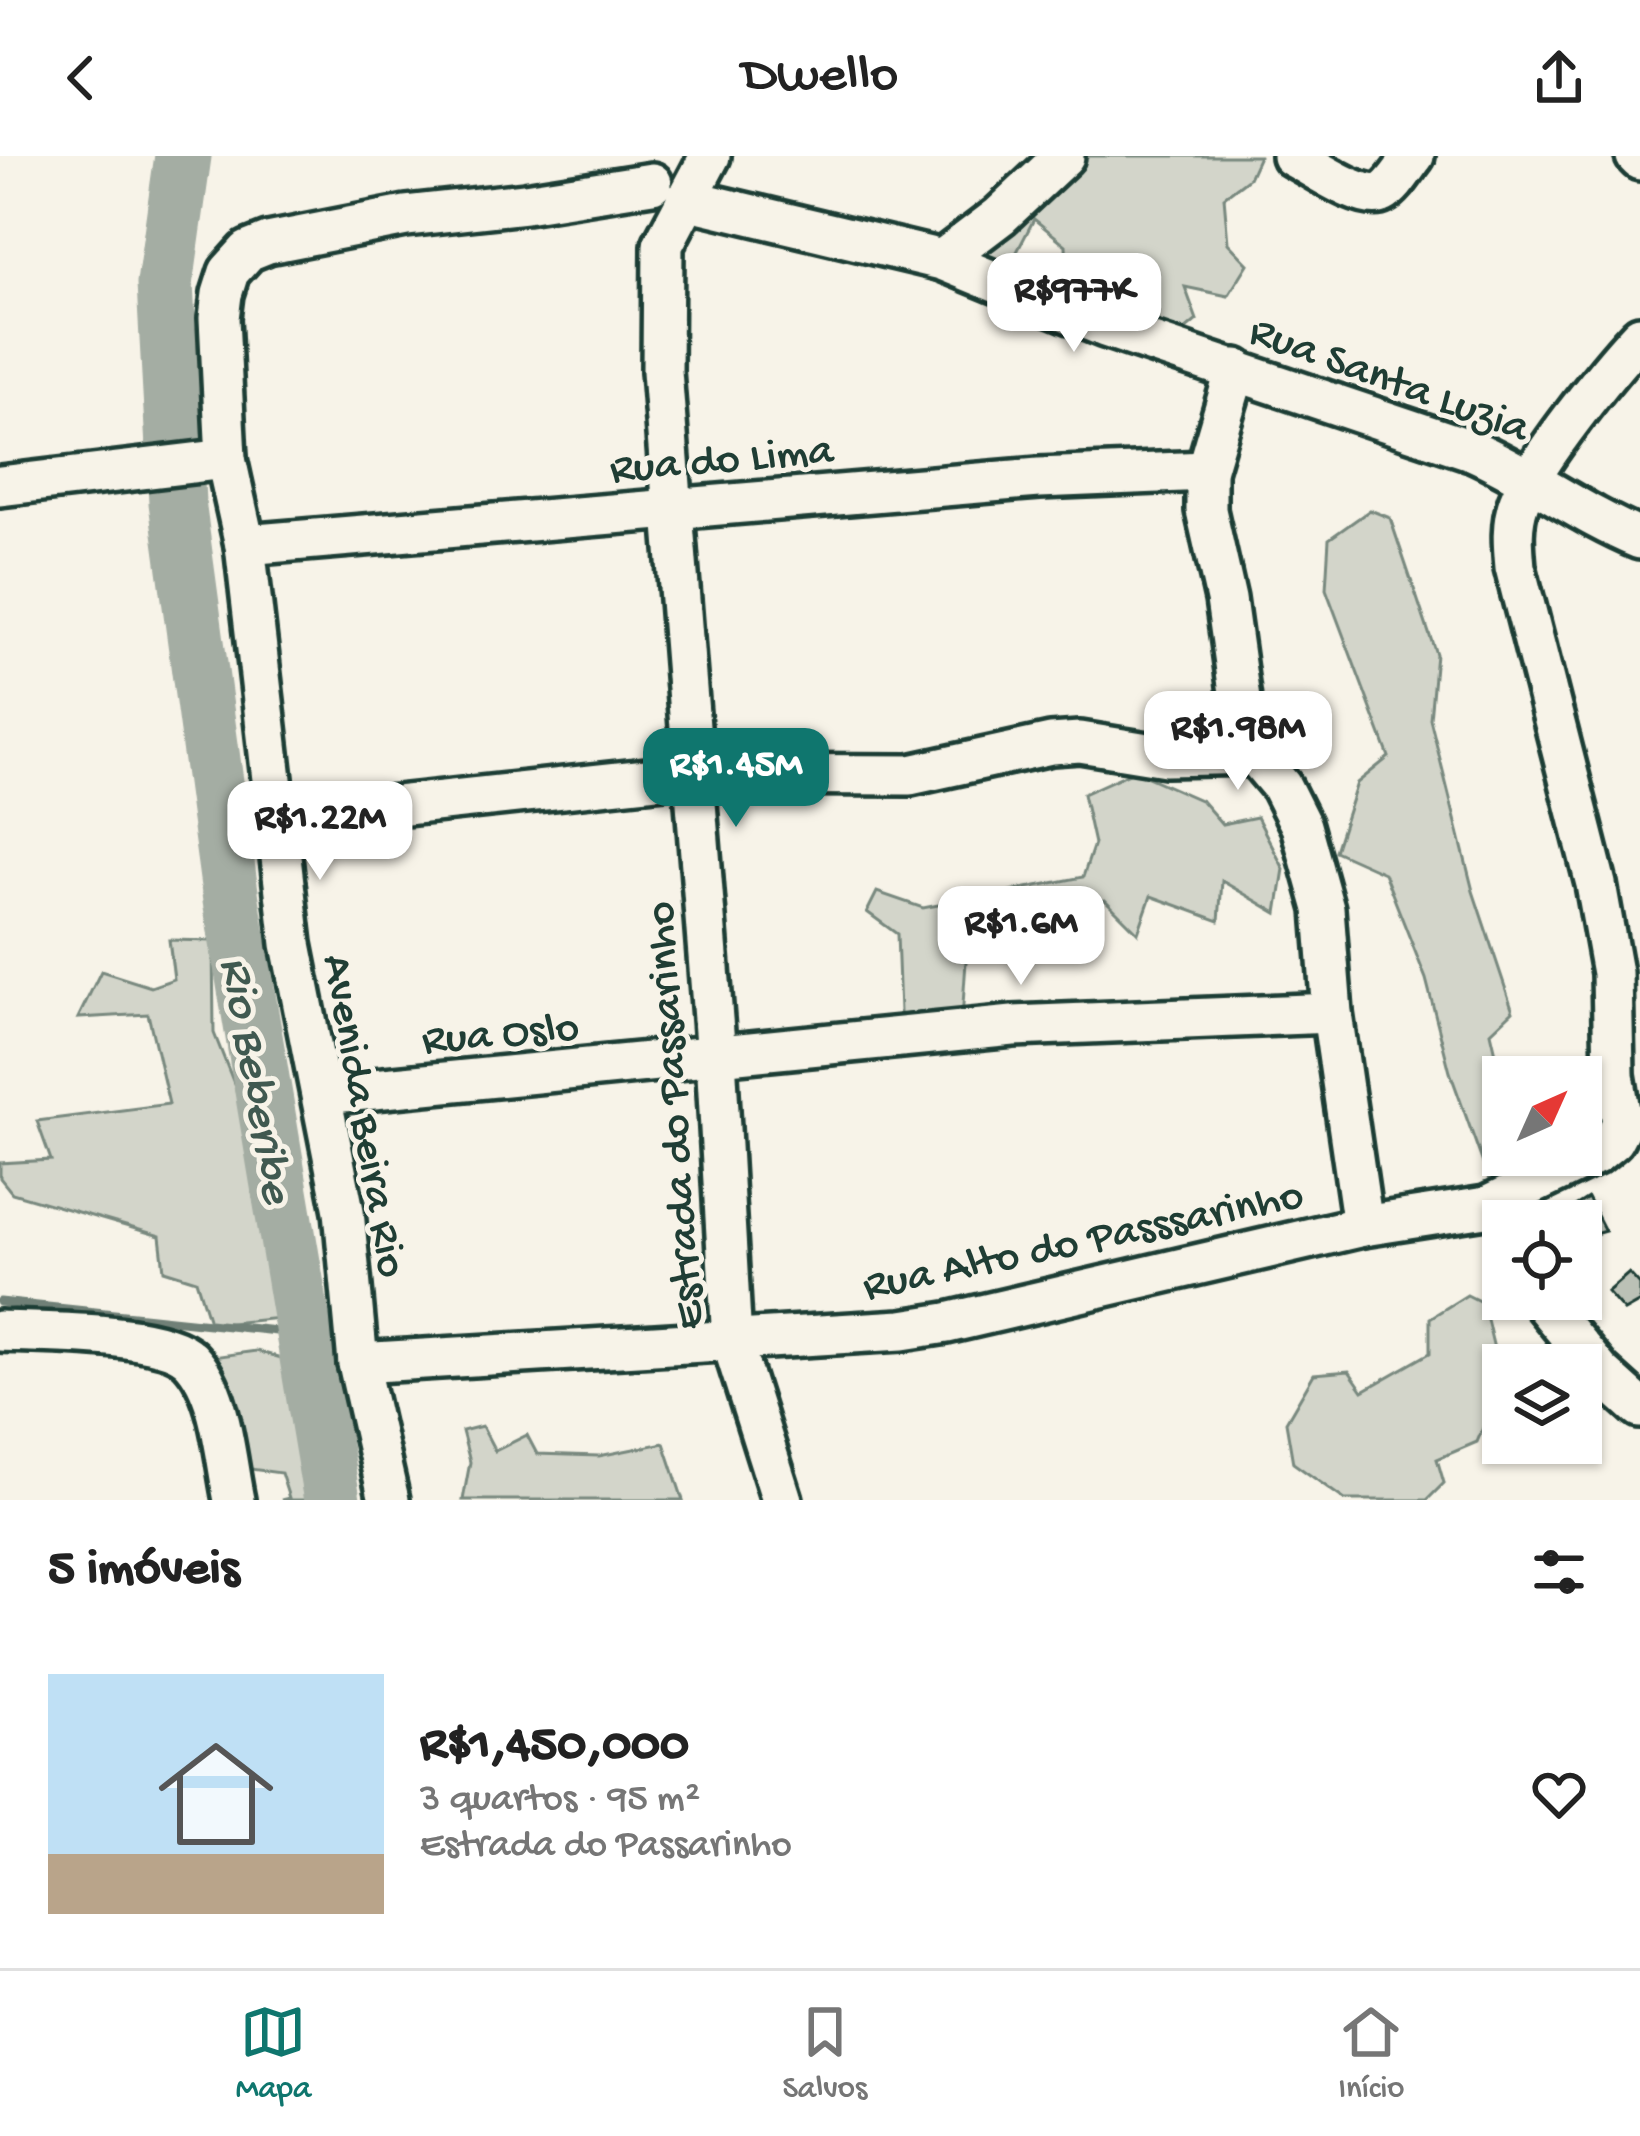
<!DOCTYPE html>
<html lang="pt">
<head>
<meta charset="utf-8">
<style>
	:root { --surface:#fff; --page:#f6f6f6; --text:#222; --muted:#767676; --line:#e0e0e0; --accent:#0f766e }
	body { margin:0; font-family:"Gochi Hand",sans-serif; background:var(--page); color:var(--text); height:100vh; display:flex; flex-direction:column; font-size:45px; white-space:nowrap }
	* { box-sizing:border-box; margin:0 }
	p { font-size:39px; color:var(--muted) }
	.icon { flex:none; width:66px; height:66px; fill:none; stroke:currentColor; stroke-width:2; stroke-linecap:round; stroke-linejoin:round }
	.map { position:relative; height:1344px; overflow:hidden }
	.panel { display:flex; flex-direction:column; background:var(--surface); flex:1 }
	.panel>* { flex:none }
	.needle { width:78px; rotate:45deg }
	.buttons { position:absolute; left:1482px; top:900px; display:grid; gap:24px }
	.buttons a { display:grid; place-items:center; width:120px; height:120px; border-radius:0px; background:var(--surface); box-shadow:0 3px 9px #0004; font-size:60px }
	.price { position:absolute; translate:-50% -102px; padding:0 27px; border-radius:24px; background:#fff; color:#222; font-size:39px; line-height:78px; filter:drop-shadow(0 3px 6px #0008) }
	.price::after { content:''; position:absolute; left:50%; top:72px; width:36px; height:27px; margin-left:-18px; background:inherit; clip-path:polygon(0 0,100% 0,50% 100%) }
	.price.current { background:var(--accent); color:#fff }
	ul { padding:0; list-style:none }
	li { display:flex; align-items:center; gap:36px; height:300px; padding:0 48px }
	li+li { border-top:3px solid var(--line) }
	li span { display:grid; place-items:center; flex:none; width:336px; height:240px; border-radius:0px; color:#555 }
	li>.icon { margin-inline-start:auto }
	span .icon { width:144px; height:144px; fill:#fffc; stroke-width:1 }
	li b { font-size:51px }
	h2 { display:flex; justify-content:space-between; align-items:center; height:144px; padding:0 48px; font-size:51px }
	header { display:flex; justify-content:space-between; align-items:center; height:156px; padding:0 48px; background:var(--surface); font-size:54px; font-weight:600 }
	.tab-bar { display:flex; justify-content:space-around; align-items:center; height:168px; border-top:3px solid var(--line); background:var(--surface); font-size:33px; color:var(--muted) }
	.tab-bar a { display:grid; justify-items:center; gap:6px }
	.tab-bar .current { color:var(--accent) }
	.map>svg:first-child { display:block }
	.green { fill:#d3d5ca; stroke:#79897f; stroke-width:3 }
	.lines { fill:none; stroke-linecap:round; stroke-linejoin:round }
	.stream { stroke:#6f8077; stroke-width:9 }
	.river { stroke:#a4ada3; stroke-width:57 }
	.building { fill:#bbc1b6; stroke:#1f3d34; stroke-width:3 }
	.minor-casing { stroke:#1f3d34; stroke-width:48 }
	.minor { stroke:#f7f3e8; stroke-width:39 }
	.labels { text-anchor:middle; stroke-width:10; stroke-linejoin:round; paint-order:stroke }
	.street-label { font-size:45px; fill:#1f3d34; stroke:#f7f3e8 }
	.water-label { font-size:48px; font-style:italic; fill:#405950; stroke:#f7f3e8 }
</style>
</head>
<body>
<header><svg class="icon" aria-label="back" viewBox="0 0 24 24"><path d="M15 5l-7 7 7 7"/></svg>Dwello<svg class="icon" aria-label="share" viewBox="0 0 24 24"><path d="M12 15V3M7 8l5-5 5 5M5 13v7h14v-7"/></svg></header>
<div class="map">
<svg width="1640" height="1344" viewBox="0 0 1640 1344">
	<rect width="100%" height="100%" fill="#f7f3e8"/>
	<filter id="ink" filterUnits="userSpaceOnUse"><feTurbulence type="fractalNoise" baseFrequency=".00833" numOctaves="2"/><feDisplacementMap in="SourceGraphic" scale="24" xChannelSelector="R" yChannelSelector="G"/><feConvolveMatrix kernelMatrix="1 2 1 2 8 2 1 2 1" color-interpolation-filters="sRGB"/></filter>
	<g filter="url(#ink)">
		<!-- green -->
		<g class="green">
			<path d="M1076,0H1259L1249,22L1224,41L1228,87L1248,108L1228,140L1185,131L1197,164L1178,180L1068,141L1066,89L1034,63L1006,117L960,103Z"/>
			<path d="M1370,354L1390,362L1436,498L1430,563L1473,735L1513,855L1491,876L1498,906L1517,910L1520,921H1503V999H1539L1541,1009L1493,1035L1450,916L1426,823L1384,717L1335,695L1357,627L1389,601L1326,433L1329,383Z"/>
			<path d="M1134,615L1202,645L1222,668L1257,661L1284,713L1277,757L1222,725L1219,765L1151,740L1138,777L1105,744L1048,767L968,777L962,863L901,882L897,778L867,756L877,736L923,752L1083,721L1094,688L1083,638Z"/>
			<path d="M169,784L213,785L214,877L254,978L290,1161L210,1169L196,1124L164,1114L160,1080L12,1037L0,1022V1007L51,1004L37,965L169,948L148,858L78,862L101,815L151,831L174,823Z"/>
			<path d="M1467,1139L1483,1147L1502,1226L1477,1286L1437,1303L1444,1327L1427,1344H1345L1293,1307L1286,1266L1314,1218L1349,1215L1363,1235L1430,1197V1162Z"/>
			<path d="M256,1195L296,1206L313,1344H281L289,1342L281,1317L236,1311L213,1201Z"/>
			<path d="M482,1270L495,1295L527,1279L537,1298L599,1300L664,1287L683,1344H463L470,1306L462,1275Z"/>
		</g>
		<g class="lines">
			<!-- stream -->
			<path class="stream" d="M0,1146L305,1178"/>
			<!-- river -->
			<path class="river" d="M183,0L165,128L177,346L231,744L332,1344"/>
		</g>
		<!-- building -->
		<g class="building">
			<path d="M1588,1042L1605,1075L1581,1082V1065H1560L1564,1057Z"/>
			<path d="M1629,1117L1640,1129V1146L1624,1155L1607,1136Z"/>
		</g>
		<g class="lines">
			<!-- minor casing -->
			<g class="minor-casing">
				<g id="minor">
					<path d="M710,0L663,89L662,215L716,901L732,1186L782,1344"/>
					<path d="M1292,0C1310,9 1364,47 1382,37C1394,31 1405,11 1414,0"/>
					<path d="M1636,0L1640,4"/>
					<path d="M686,43L942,104L1105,171L1474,295C1532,321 1582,359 1640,383"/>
					<path d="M942,104L1000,60L1064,0"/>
					<path d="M1236,213L1206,315V354L1226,443L1243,565L1254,598L1281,630L1301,670L1324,753L1332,857L1363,1070"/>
					<path d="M0,330L226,303"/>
					<path d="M245,389L1039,322L1206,315"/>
					<path d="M276,663L693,618L910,619L1051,588L1080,586L1166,600L1254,598"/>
					<path d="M323,938L1013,870L1332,857"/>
					<path d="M1540,1143L1600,1216L1640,1252"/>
					<path d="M0,1175C42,1177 162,1175 190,1203C222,1236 225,1302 234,1344"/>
					<path d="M358,1207L902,1174L947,1167L1363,1070L1486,1051L1596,998L1613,984L1622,967L1614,919L1612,817L1596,728L1515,411C1513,389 1511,368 1519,346C1534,306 1609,213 1640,180"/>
					<path d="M389,1344L358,1207L344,1055L291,788L245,389L226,303L219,162L222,138L229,116L248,95L268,87L406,60L525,47L652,27"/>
				</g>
			</g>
			<!-- minor -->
			<use href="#minor" class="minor"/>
		</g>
	</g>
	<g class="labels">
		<!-- street labels -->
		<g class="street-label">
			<text transform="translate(1391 219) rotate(20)" y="16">Rua Santa Luzia</text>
			<text transform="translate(721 299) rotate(-5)" y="16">Rua do Lima</text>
			<text transform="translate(500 873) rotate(-5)" y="16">Rua Oslo</text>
			<text transform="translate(369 959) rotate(80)" y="16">Avenida Beira Rio</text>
			<text transform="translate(670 960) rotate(-94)" y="16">Estrada do Passarinho</text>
			<text transform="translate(1082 1080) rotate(-12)" y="16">Rua Alto do Passsarinho</text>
		</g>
		<!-- water labels -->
		<g class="water-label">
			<text transform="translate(261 923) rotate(80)" y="17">Rio Beberibe</text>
		</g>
	</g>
</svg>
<div class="buttons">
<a><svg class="needle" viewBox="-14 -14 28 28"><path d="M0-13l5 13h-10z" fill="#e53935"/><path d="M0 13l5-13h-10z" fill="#767676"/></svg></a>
<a><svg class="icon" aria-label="locate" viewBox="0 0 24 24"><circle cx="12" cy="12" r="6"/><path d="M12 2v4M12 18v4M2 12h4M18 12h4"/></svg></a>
<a><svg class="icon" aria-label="layers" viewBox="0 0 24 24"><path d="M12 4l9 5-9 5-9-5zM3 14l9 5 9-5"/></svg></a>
</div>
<b class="price" style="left:1074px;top:199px">R$977K</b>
<b class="price" style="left:1238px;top:637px">R$1.98M</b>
<b class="price current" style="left:736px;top:674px">R$1.45M</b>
<b class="price" style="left:320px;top:727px">R$1.22M</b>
<b class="price" style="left:1021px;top:832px">R$1.6M</b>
</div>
<section class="panel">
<h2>5 imóveis<svg class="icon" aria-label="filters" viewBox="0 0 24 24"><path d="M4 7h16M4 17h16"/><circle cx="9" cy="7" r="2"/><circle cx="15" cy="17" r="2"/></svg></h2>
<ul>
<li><span style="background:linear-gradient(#bfe0f5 75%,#b9a48a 0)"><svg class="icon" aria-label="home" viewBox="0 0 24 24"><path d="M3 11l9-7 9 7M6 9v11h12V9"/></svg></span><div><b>R$1,450,000</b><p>3 quartos · 95 m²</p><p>Estrada do Passarinho</p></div><svg class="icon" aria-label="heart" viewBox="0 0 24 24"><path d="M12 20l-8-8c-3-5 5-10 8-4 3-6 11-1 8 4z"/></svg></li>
</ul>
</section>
<nav class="tab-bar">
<a class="current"><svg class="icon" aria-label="map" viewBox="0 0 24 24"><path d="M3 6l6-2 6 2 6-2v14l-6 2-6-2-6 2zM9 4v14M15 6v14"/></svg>Mapa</a>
<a><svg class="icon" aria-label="saved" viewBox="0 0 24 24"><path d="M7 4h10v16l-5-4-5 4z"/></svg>Salvos</a>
<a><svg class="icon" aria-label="home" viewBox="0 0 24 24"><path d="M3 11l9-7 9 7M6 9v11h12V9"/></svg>Início</a>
</nav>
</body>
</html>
